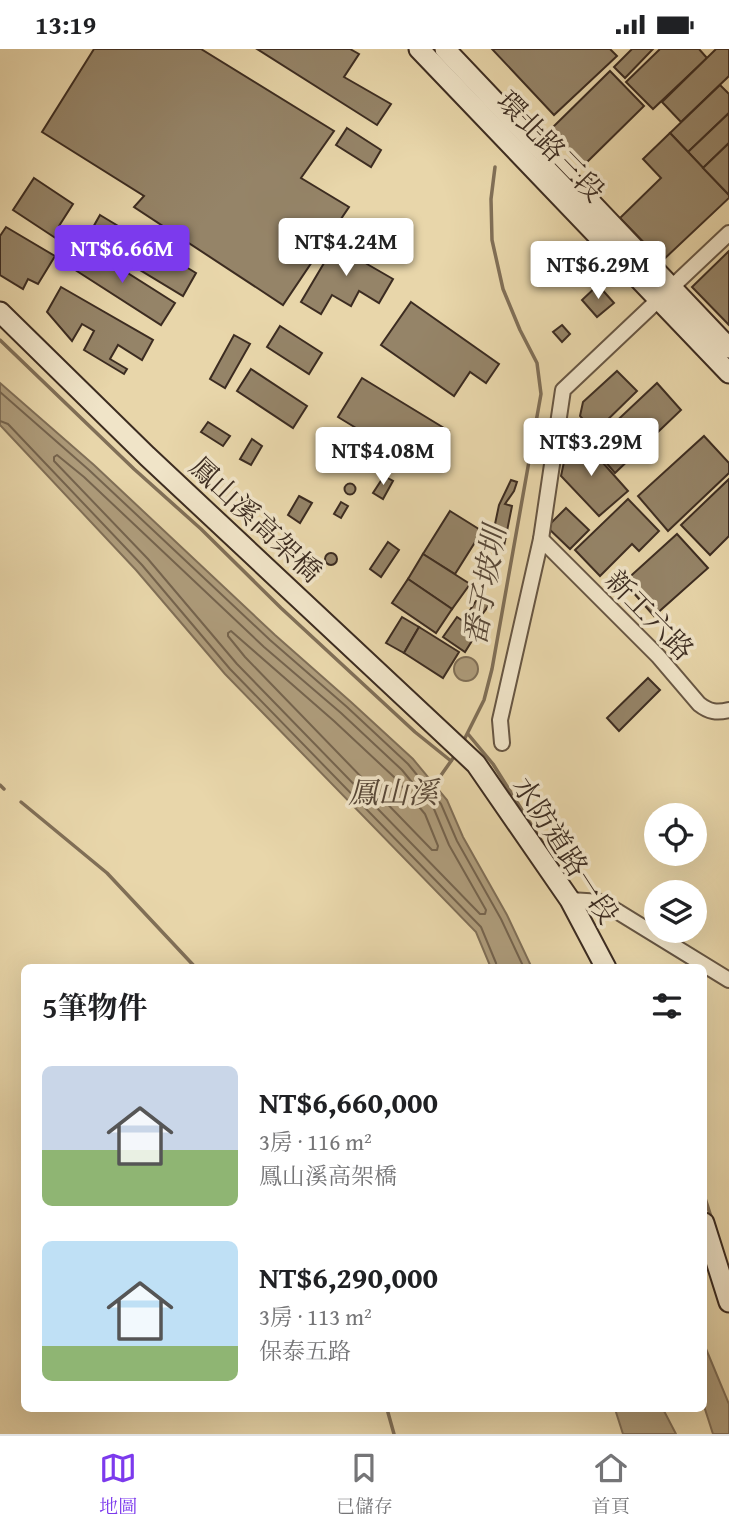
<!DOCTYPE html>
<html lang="zh-TW">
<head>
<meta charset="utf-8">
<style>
	:root { --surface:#fff; --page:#f6f6f6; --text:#202124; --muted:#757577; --line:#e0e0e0; --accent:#7c3aed }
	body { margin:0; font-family:"Gentium Book Plus","Noto Serif TC",serif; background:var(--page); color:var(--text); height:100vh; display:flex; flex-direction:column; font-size:26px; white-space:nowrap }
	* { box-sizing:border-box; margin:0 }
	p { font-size:23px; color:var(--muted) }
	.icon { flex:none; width:38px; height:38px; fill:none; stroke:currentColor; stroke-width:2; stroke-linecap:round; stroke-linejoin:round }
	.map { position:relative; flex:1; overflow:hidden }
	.panel { position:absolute; left:21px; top:915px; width:686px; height:448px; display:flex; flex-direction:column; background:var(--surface); border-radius:10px; box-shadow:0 7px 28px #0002 }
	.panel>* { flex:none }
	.fabs { position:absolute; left:644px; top:754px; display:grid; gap:14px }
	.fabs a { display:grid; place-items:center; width:63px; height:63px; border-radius:50%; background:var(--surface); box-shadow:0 7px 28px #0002; font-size:35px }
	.price { position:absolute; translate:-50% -60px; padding:0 16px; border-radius:7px; background:#fff; color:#222; font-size:23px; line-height:46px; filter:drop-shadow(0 2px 4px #0008) }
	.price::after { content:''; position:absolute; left:50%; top:42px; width:21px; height:16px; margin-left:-10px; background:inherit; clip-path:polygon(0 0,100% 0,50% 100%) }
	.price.current { background:var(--accent); color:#fff }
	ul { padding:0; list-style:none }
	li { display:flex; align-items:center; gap:21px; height:175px; padding:0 21px }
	li span { display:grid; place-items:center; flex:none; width:196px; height:140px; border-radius:10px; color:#555 }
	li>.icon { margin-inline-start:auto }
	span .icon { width:84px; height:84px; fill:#fffc; stroke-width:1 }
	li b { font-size:30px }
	h2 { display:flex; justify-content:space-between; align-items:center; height:84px; padding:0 21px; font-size:30px }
	.status { display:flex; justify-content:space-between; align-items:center; height:49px; padding:0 35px; background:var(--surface); direction:ltr }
	.status svg { height:19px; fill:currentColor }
	.tab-bar { display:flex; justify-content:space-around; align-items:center; height:98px; border-top:2px solid var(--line); background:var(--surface); font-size:19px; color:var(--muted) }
	.tab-bar a { display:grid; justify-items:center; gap:4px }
	.tab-bar .current { color:var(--accent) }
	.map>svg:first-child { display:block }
	.water { fill:#ae9c7b; stroke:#806f57; stroke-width:2 }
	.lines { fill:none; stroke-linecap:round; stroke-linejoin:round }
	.shore { stroke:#75644e; stroke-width:2 }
	.stream { stroke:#806f57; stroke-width:3.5 }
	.building { fill:#958468; stroke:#3c2c21; stroke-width:2 }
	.street-casing { stroke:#675643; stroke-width:18 }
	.secondary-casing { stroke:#3c2c21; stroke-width:23 }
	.street { stroke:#f0e4c8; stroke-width:14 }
	.secondary { stroke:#f0e4c8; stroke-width:19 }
	.labels { text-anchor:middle; stroke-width:7; stroke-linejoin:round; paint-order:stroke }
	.street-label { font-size:28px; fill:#3c2c21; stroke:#f0e4c8 }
	.water-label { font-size:30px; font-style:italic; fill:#584838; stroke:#f0e4c8 }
</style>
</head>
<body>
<div class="status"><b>13:19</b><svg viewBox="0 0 49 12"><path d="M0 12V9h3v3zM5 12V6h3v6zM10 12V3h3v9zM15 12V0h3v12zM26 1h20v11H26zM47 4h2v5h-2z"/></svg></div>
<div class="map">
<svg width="729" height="1385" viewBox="0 0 729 1385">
	<rect width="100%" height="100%" fill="#e8d6aa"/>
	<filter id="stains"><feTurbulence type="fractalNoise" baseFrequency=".00286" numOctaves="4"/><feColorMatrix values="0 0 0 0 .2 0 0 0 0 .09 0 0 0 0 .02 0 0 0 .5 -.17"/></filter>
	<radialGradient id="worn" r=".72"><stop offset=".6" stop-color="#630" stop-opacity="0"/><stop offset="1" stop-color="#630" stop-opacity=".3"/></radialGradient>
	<!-- water -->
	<g class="water">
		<path d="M0,334L94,416L275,586L351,653L413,710L447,751L463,788L507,866L532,919H491L476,883L225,625L136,521L0,376Z"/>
		<circle cx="466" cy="620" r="12"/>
		<path d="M704,1295L729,1355V1385H713L704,1357Z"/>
		<path d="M615,1360H663L676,1385H623Z"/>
	</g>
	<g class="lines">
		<!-- shore -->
		<g class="shore">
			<path d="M0,343L89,421L270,591L347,658L408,715L441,755L457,792L501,870L524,919"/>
			<path d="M0,372L8,375L142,516L230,620L481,878L496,914L497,919"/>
			<path d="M57,406L84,428L264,598L341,664L402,721L434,760L449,796L486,861L485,865H480L237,615L148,510L54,412V408Z"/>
			<path d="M231,582L334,672L394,728L425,765L438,797L437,801H432L245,608L228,587V584Z"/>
		</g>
		<!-- stream -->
		<g class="stream">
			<path d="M0,291L134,420L201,480L281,559L415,683L451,712"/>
			<path d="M468,685L493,715L551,807"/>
			<path d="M463,693L484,651L492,620L541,345L537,314L520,281L503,240L492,191L491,150L495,118"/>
			<path d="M0,736L4,740"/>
			<path d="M432,739L456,705"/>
			<path d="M21,753L107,824L196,919"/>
			<path d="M704,1146L712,1171"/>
			<path d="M387,1360L394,1385"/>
		</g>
	</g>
	<!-- building -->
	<g class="building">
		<path d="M94,0H201L334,82L301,129L349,158L283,256L134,158L144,147L42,83Z"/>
		<path d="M257,0H350L359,5L344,28L391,55L377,76Z"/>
		<path d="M492,0H610L617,7L554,66Z"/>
		<path d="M632,0H653L625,29L614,18Z"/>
		<path d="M660,0H699L707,9L653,60L626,33Z"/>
		<path d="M716,0H729V27L681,73L662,53Z"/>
		<path d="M610,22L644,57L584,116L550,81Z"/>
		<path d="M720,36L729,45V64L688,103L670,84Z"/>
		<path d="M729,64V94L703,119L688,103Z"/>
		<path d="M347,79L381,101L371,118L336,96Z"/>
		<path d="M670,84L729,146V149L662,212L620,169L661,129L643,110Z"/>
		<path d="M729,94V146L703,119Z"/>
		<path d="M34,129L73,155L59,177L70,184L63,194L13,161Z"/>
		<path d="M100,166L196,224L183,247L87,189Z"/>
		<path d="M6,178L55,207L38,235L28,230L23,240L0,226V187Z"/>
		<path d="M340,187L372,206L367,215L393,230L379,254L359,242L351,257L332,246L321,265L301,253Z"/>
		<path d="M82,195L175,254L161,276L69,217Z"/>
		<path d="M729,202V276L692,238Z"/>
		<path d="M598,236L614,254L597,268L582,251Z"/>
		<path d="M61,238L153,291L142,311L118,296L110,310L127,320L124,325L84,301L94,282L82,275L72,292L47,263Z"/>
		<path d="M411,253L499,315L486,334L470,323L454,347L381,296Z"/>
		<path d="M562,276L570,285L562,293L553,283Z"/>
		<path d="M280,277L322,304L309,325L267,298Z"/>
		<path d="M234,286L250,295L225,339L210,330Z"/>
		<path d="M251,320L307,357L293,379L237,342Z"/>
		<path d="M617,322L637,342L595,383L580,367L583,353Z"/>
		<path d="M362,329L449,382L425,421L338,368Z"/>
		<path d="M657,334L681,361L615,424L591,396Z"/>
		<path d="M208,373L230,387L223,397L201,383Z"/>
		<path d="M579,387L628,442L599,467L561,427L567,399Z"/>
		<path d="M704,387L729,414V424L668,482L638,447Z"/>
		<path d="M252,390L262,397L251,416L240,410Z"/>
		<path d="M384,427L393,432L383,450L373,444Z"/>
		<path d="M729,430V487L710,506L681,476Z"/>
		<path d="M511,431L517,433L514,442L505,455L512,457L503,502L490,499L499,456Z"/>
		<circle cx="350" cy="440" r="5.5"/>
		<path d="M299,447L312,454L300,474L288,466Z"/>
		<path d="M628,450L659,482L639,502L632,495L600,527L575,501Z"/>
		<path d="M341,453L348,457L341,469L334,465Z"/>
		<path d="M566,459L589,481L570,500L547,478Z"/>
		<path d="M450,462L482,482L455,525L423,505Z"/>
		<path d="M677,485L708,519L654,567L624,533Z"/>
		<path d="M388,493L399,501L381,528L370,520Z"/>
		<circle cx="331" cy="510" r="6"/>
		<path d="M423,505L470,535L452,560L408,530Z"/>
		<path d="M408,530L452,560L436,584L392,554Z"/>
		<path d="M478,549L489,556L478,571L468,564Z"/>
		<path d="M402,568L419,578L404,604L386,594Z"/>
		<path d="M457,568L478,582L465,603L443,588Z"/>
		<path d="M419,578L459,603L443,629L404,604Z"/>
		<path d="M648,629L660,641L619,682L607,669Z"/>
	</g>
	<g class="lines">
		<!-- street casing -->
		<g class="street-casing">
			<g id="street">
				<path d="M541,490L658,607L699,655C709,663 717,664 729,661"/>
				<path d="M502,694L500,671L541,490L563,341L729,184"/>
				<path d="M570,851L602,853L729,931"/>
			</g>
		</g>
		<!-- secondary casing -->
		<g class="secondary-casing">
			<g id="secondary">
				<path d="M419,0L729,324"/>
				<path d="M445,0L729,299"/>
				<path d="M0,263L147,407L476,715L570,851L606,919"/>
				<path d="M704,1174L729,1253"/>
			</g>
		</g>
		<!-- street -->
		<use href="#street" class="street"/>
		<!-- secondary -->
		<use href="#secondary" class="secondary"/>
	</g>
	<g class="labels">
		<!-- street labels -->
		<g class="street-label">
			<text transform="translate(551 97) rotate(46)" y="10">環北路三段</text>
			<text transform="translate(256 470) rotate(43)" y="10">鳳山溪高架橋</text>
			<text transform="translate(650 566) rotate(46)" y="10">新工六路</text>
			<text transform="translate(566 801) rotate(57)" y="10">水防道路一段</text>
		</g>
		<!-- water labels -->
		<g class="water-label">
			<text transform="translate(485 537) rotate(-80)" y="10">番子坡圳</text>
			<text x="393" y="754">鳳山溪</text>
		</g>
	</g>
	<rect width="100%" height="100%" filter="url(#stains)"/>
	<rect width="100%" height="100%" fill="url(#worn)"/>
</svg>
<div class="fabs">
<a><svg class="icon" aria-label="locate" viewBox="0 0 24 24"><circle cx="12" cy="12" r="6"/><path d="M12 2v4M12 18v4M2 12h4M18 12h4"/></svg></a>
<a><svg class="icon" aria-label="layers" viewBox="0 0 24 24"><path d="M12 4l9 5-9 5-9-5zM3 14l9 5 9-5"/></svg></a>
</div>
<b class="price" style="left:346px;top:229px">NT$4.24M</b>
<b class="price current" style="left:122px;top:236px">NT$6.66M</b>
<b class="price" style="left:598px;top:252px">NT$6.29M</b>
<b class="price" style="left:591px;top:429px">NT$3.29M</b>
<b class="price" style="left:383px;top:438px">NT$4.08M</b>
<section class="panel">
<h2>5筆物件<svg class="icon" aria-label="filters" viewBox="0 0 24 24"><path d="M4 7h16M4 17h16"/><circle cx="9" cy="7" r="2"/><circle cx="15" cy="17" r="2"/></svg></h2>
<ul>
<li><span style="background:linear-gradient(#c9d6e8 60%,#8fb573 0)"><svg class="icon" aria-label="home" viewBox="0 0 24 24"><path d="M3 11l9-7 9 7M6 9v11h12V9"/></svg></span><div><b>NT$6,660,000</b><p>3房 · 116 m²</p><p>鳳山溪高架橋</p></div></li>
<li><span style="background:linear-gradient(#bfe0f5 75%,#8fb573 0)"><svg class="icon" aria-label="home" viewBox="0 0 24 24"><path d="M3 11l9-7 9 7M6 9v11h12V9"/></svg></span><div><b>NT$6,290,000</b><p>3房 · 113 m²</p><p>保泰五路</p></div></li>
</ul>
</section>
</div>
<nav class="tab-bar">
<a class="current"><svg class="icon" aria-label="map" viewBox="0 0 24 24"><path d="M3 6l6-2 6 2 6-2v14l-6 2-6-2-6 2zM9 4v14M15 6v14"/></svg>地圖</a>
<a><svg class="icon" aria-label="saved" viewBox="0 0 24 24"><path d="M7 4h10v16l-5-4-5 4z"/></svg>已儲存</a>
<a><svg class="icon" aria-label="home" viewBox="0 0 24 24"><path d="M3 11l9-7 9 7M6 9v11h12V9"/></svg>首頁</a>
</nav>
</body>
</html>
